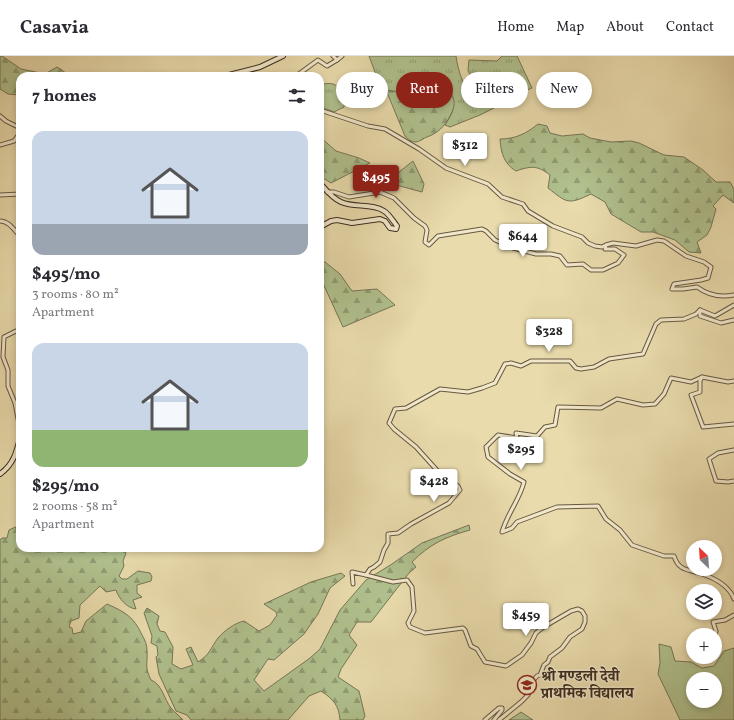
<!DOCTYPE html>
<html lang="en">
<head>
<meta charset="utf-8">
<style>
	:root { --surface:#fff; --page:#f2f2f3; --text:#2b2b33; --muted:#7c7c81; --line:#e1e1e2; --accent:#8f2418 }
	body { margin:0; font-family:Vollkorn,"Noto Serif Devanagari",serif; background:var(--page); color:var(--text); height:100vh; display:flex; flex-direction:column; font-size:15px; white-space:nowrap }
	* { box-sizing:border-box; margin:0 }
	p { font-size:13px; color:var(--muted) }
	.icon { flex:none; width:22px; height:22px; fill:none; stroke:currentColor; stroke-width:2; stroke-linecap:round; stroke-linejoin:round }
	.map { position:relative; flex:1; overflow:hidden }
	.details { position:absolute; left:16px; top:16px; width:308px; height:480px; display:flex; flex-direction:column; background:var(--surface); border-radius:12px; box-shadow:0 2px 6px #0003 }
	.details>* { flex:none }
	.banner { position:absolute; left:336px; top:16px; width:338px; height:36px; display:flex; gap:8px }
	.needle { width:26px; rotate:335deg }
	.controls { position:absolute; left:686px; top:484px; display:grid; gap:8px }
	.controls a { display:grid; place-items:center; width:36px; height:36px; border-radius:50%; background:var(--surface); box-shadow:0 2px 6px #0003; font-size:20px }
	.price { position:absolute; translate:-50% -34px; padding:0 9px; border-radius:4px; background:#fff; color:#222; font-size:13px; line-height:26px; filter:drop-shadow(0 1px 2px #0008) }
	.price::after { content:''; position:absolute; left:50%; top:24px; width:12px; height:9px; margin-left:-6px; background:inherit; clip-path:polygon(0 0,100% 0,50% 100%) }
	.price.active { background:var(--accent); color:#fff }
	ul { padding:0; list-style:none }
	li { display:grid; align-content:center; gap:8px; height:212px; padding:0 16px }
	li span { display:grid; place-items:center; height:124px; border-radius:12px; color:#555 }
	li>.icon { margin-inline-start:auto }
	span .icon { width:72px; height:72px; fill:#fffc; stroke-width:1 }
	li b { font-size:17px }
	h2 { display:flex; justify-content:space-between; align-items:center; height:48px; padding:0 16px; font-size:17px }
	.chip { padding:0 14px; border-radius:18px; background:var(--surface); box-shadow:0 2px 6px #0003; font-size:14px; line-height:36px }
	.chip.active { background:var(--accent); color:#fff }
	header { display:flex; align-items:center; gap:24px; box-sizing:border-box; height:56px; padding:0 20px; background:var(--surface); border-bottom:1px solid var(--line) }
	header strong { font-size:19px }
	nav { display:flex; gap:22px; margin-inline-start:auto; font-size:14px }
	.map>svg:first-child { display:block }
	.grass { fill:url(#grass-tufts); stroke:#767658 }
	.forest { fill:url(#forest-firs); stroke:#767658 }
	.green { fill:#b0c18e; stroke:#767658; fill-rule:evenodd }
	.lines { fill:none; stroke-linecap:round; stroke-linejoin:round }
	.minor-casing { stroke:#685844; stroke-width:5 }
	.secondary-casing { stroke:#3d2c21; stroke-width:6 }
	.minor { stroke:#f1e8c9; stroke-width:3 }
	.secondary { stroke:#f1e8c9; stroke-width:4 }
	.labels { text-anchor:middle; stroke-width:3; stroke-linejoin:round; paint-order:stroke }
	.poi-label { font-size:15px; font-weight:bold; fill:#3d2c21; stroke:#f1e8c9; text-anchor:start }
</style>
</head>
<body>
<header>
<strong>Casavia</strong>
<nav><a>Home</a><a>Map</a><a>About</a><a>Contact</a></nav>
</header>
<div class="map">
<svg width="734" height="664" viewBox="0 0 734 664">
	<defs>
		<pattern id="grass-tufts" width="24" height="20" patternUnits="userSpaceOnUse"><rect width="24" height="20" fill="#b0c18e"/><path d="M3 7l-1-3M5 7V3M7 7l1-3M15 17l-1-3M17 17v-4M19 17l1-3" fill="none" stroke="#909d74"/></pattern>
		<pattern id="forest-firs" width="22" height="20" patternUnits="userSpaceOnUse"><rect width="22" height="20" fill="#b0c18e"/><path d="M5 1l3.5 6h-7zM16 11l3.5 6h-7z" fill="#909d74"/></pattern>
	</defs>
	<rect width="100%" height="100%" fill="#e9dbac"/>
	<filter id="stains"><feTurbulence type="fractalNoise" baseFrequency=".005" numOctaves="4"/><feColorMatrix values="0 0 0 0 .2 0 0 0 0 .09 0 0 0 0 .02 0 0 0 .5 -.17"/></filter>
	<radialGradient id="worn" r=".72"><stop offset=".6" stop-color="#630" stop-opacity="0"/><stop offset="1" stop-color="#630" stop-opacity=".3"/></radialGradient>
	<!-- grass -->
	<g class="grass">
		<path d="M369,0H456C458,15 464,35 477,44C480,47 487,47 492,49L494,52L480,59L450,71L445,69C454,55 458,46 447,32H436L417,36H398L386,34L375,16Z"/>
		<path d="M502,0H517L532,32C518,38 498,45 484,39C480,37 476,33 473,31L472,22L468,15L469,4L497,5Z"/>
		<path d="M320,28C324,28 330,27 333,28C342,31 345,43 344,51L334,56L320,51Z"/>
	</g>
	<!-- forest -->
	<g class="forest">
		<path d="M0,0H2L21,13L45,18L57,11L62,14L69,20H20V39L8,38L0,33Z"/>
		<path d="M436,32H447C456,44 456,48 450,60C444,71 438,77 427,81C424,82 419,86 416,86C411,86 408,83 405,80L386,34L398,36H417Z"/>
		<path d="M538,68L547,70L550,77L562,80L583,78L590,82L611,86L631,85L639,87L664,99L684,101L703,114L716,126H730L734,133V147L723,139L713,150L716,153L711,171L707,179L697,186L701,197L689,196L675,184L653,176H641L611,158L605,146L591,138C568,149 567,147 548,132L550,119C537,109 531,110 516,115C504,108 501,97 500,83C516,83 527,77 538,68Z"/>
		<path d="M320,81L336,95L359,102L370,107L331,127L320,120Z"/>
		<path d="M413,105L424,128L422,136L396,129L394,120Z"/>
		<path d="M320,206H325L340,218L352,235L377,233L395,249L343,271L320,221Z"/>
		<path d="M20,469V492H122L126,497L123,505L124,510L119,520L122,523H127L138,515L150,517L152,521L151,525L137,529V537L142,541L133,544L136,553C127,552 119,543 116,534L106,536L100,530L80,549L79,562L71,565L69,571L72,572L73,578L81,576L86,565L107,548C125,556 134,561 142,579C145,584 147,589 147,594C148,608 144,610 151,624C162,628 164,643 171,652C175,657 179,659 183,664H0V484L2,482H7L9,474Z"/>
		<path d="M469,469L470,474C445,481 430,488 412,506L416,511L409,517L371,566H357L349,579L357,589L341,613L338,621L359,635L365,660L363,664H340C339,649 333,643 321,635L309,640L288,664H191L187,659L176,655L159,618L156,601L158,599L157,590L151,587L152,580L144,557L147,552L159,560L157,568L160,575L165,576L173,591L172,608L181,613L193,609L186,593L191,591L198,606C210,599 211,591 218,582C225,574 235,567 244,565L259,575L270,569L277,559L276,556L264,548L311,526L341,517L345,520L330,532L318,558L304,578L274,604L268,603L254,624L264,635L310,602L320,593L340,554L366,524L392,508L422,487Z"/>
		<path d="M521,656L533,664H509Z"/>
	</g>
	<!-- green -->
	<path class="green" d="M659,588L671,591L675,605L691,606L702,612L714,610L724,595L734,592V664H680L658,618L660,607ZM693,623H715V645H693Z"/>
	<g class="lines">
		<!-- minor casing -->
		<g class="minor-casing">
			<g id="minor">
				<path d="M337,4L342,0"/>
				<path d="M296,20L318,4L327,10L337,4L333,0"/>
				<path d="M320,54L368,70L385,73L419,93L446,112L488,128L502,141L523,148L528,155L553,170L582,181L588,187L595,190L602,191L606,189"/>
				<path d="M0,60L6,65L20,72"/>
				<path d="M0,89L14,85L20,77"/>
				<path d="M327,136H334L349,141L380,136L394,142L414,162L425,170L427,174L425,186L429,189L438,180L482,173L486,175L495,184L513,192L536,198H551L560,200L567,209L583,208L591,214H603L618,207L624,199L615,193H605L606,189L613,187L636,190L657,184L664,185L686,200L704,206L711,211L708,222L701,224L674,228L672,233H683L697,231C708,239 720,242 734,239"/>
				<path d="M0,139L20,138"/>
				<path d="M0,165C9,165 14,174 20,180"/>
				<path d="M700,254V260L721,267L734,264"/>
				<path d="M700,254L715,260L734,249"/>
				<path d="M20,273L4,281L3,301L8,314V330L15,347L20,373"/>
				<path d="M702,321L700,325V336L691,339L703,371L734,368"/>
				<path d="M734,325L728,326L702,321L691,326L671,322L664,338L655,348L643,349L617,343L601,352L558,351L555,369L545,371L537,380L516,377L517,382L498,379L486,391L488,401L510,418L524,426C520,443 507,458 502,476L512,472L517,466L557,451L598,450L606,463L620,474L632,489L664,500H674C679,516 689,513 702,518C714,522 729,530 734,543"/>
				<path d="M734,394L718,397L709,403L716,425L728,426L734,425"/>
				<path d="M366,519L393,526L407,524L412,531L414,555L408,567L410,571L425,577L463,572L465,574L471,590L477,593L485,606L506,610L522,599L531,587L536,577L542,572L571,555L578,553L582,555L585,560V566L582,573L570,581L562,592L550,601L548,606L544,609L540,619L537,620L527,632L528,639L521,646L499,664"/>
				<path d="M353,528L352,516L366,519L370,513L374,511L380,506L384,494L388,487V478L398,477L411,468L449,447L460,434L458,430L444,422L416,391L394,373L389,367L395,353L406,352L440,333L468,336L482,332L495,327L505,308L511,307L521,310L531,305H570L576,312L581,313L594,311L609,303L643,298L656,268L661,264L684,263L696,258L700,254"/>
				<path d="M715,581L716,575L713,566L725,564L734,559"/>
				<path d="M485,664L499,652H502V654L494,664"/>
			</g>
		</g>
		<!-- secondary casing -->
		<g class="secondary-casing">
			<g id="secondary">
				<path d="M225,20L260,11L283,0"/>
				<path d="M320,127C326,134 332,142 341,146C354,152 372,147 384,155C389,158 393,165 397,170L396,173L390,172L385,165L380,163L352,167L337,164L331,165L320,171"/>
				<path d="M0,418C13,409 17,396 20,381"/>
			</g>
		</g>
		<!-- minor -->
		<use href="#minor" class="minor"/>
		<!-- secondary -->
		<use href="#secondary" class="secondary"/>
	</g>
	<!-- icons -->
	<defs>
		<g id="school-ring" transform="scale(1)"><circle r="9.5" fill="#f1e8c9" stroke="#8f2418" stroke-width="1.5"/><path d="M0-5L7-2L0 1L-7-2ZM-4 1L0 2.5L4 1V4Q0 6-4 4Z" fill="#8f2418"/></g>
	</defs>
	<g fill-rule="evenodd">
		<use href="#school-ring" x="527" y="629"/>
	</g>
	<g class="labels">
		<!-- poi labels -->
		<g class="poi-label">
			<text x="541" y="625">श्री मण्डली देवी<tspan x="541" dy="17">प्राथमिक विद्यालय</tspan></text>
		</g>
	</g>
	<rect width="100%" height="100%" filter="url(#stains)"/>
	<rect width="100%" height="100%" fill="url(#worn)"/>
</svg>
<div class="controls">
<a><svg class="needle" viewBox="-14 -14 28 28"><path d="M0-13l5 13h-10z" fill="#e53935"/><path d="M0 13l5-13h-10z" fill="#7c7c81"/></svg></a>
<a><svg class="icon" aria-label="layers" viewBox="0 0 24 24"><path d="M12 4l9 5-9 5-9-5zM3 14l9 5 9-5"/></svg></a>
<a>+</a>
<a>−</a>
</div>
<b class="price" style="left:465px;top:111px">$312</b>
<b class="price active" style="left:376px;top:143px">$495</b>
<b class="price" style="left:523px;top:202px">$644</b>
<b class="price" style="left:549px;top:297px">$328</b>
<b class="price" style="left:521px;top:415px">$295</b>
<b class="price" style="left:434px;top:447px">$428</b>
<b class="price" style="left:526px;top:581px">$459</b>
<div class="banner">
<a class="chip">Buy</a>
<a class="chip active">Rent</a>
<a class="chip">Filters</a>
<a class="chip">New</a>
</div>
<section class="details">
<h2>7 homes<svg class="icon" aria-label="filters" viewBox="0 0 24 24"><path d="M4 7h16M4 17h16"/><circle cx="9" cy="7" r="2"/><circle cx="15" cy="17" r="2"/></svg></h2>
<ul>
<li><span style="background:linear-gradient(#c9d6e8 75%,#9aa5b1 0)"><svg class="icon" aria-label="home" viewBox="0 0 24 24"><path d="M3 11l9-7 9 7M6 9v11h12V9"/></svg></span><div><b>$495/mo</b><p>3 rooms · 80 m²</p><p>Apartment</p></div></li>
<li><span style="background:linear-gradient(#c9d6e8 70%,#8fb573 0)"><svg class="icon" aria-label="home" viewBox="0 0 24 24"><path d="M3 11l9-7 9 7M6 9v11h12V9"/></svg></span><div><b>$295/mo</b><p>2 rooms · 58 m²</p><p>Apartment</p></div></li>
</ul>
</section>
</div>
</body>
</html>
